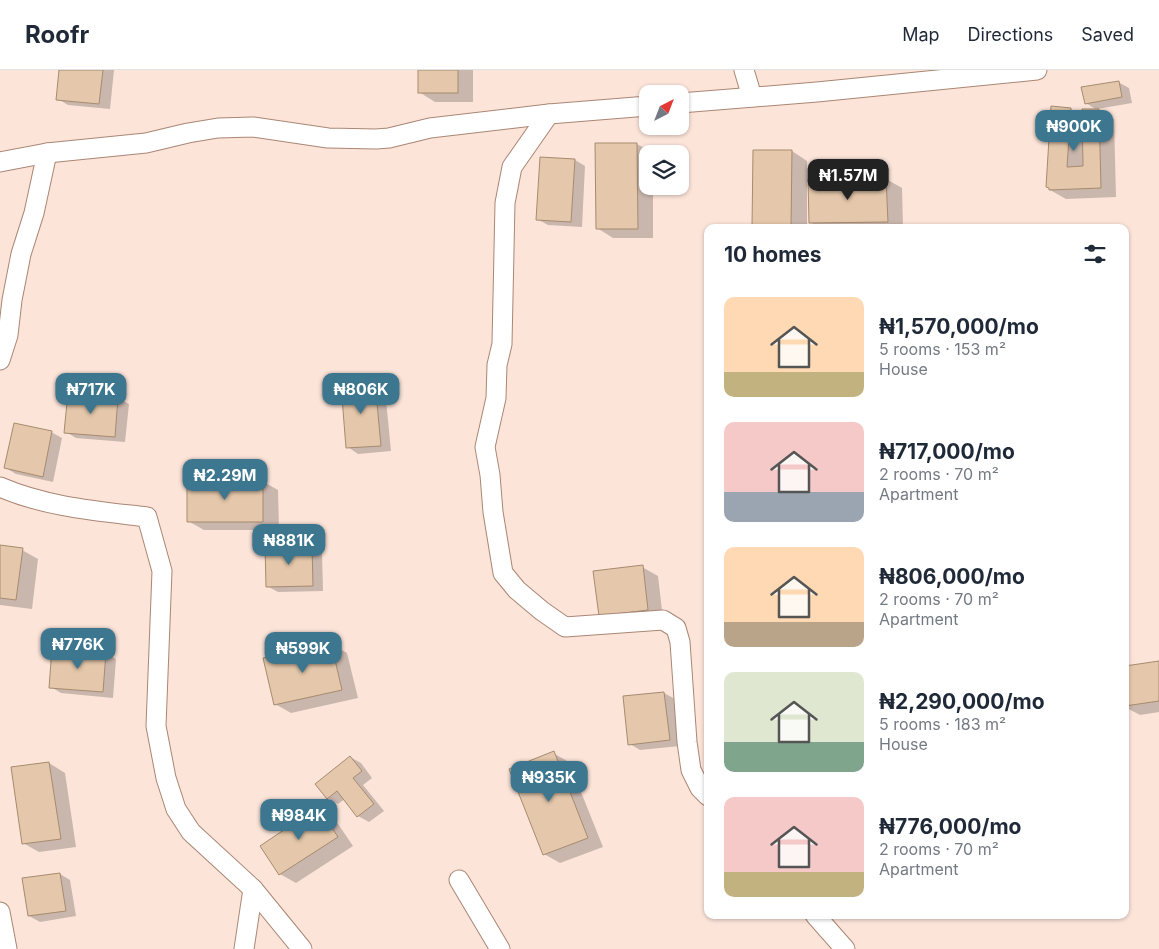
<!DOCTYPE html>
<html lang="en">
<head>
<meta charset="utf-8">
<style>
	:root { --surface:#fff; --page:#f2f2f3; --text:#1f2937; --muted:#747a83; --line:#e0e1e3; --accent:#3c778f }
	body { margin:0; font-family:Inter,sans-serif; background:var(--page); color:var(--text); height:100vh; display:flex; flex-direction:column; font-size:19px; white-space:nowrap }
	* { box-sizing:border-box; margin:0 }
	p { font-size:16px; color:var(--muted) }
	.icon { flex:none; width:28px; height:28px; fill:none; stroke:currentColor; stroke-width:2; stroke-linecap:round; stroke-linejoin:round }
	.map { position:relative; flex:1; overflow:hidden }
	.side { position:absolute; left:704px; top:154px; width:425px; height:695px; display:flex; flex-direction:column; background:var(--surface); border-radius:10px; box-shadow:0 1px 4px #0004 }
	.side>* { flex:none }
	.needle { width:32px; rotate:42deg }
	.tools { position:absolute; left:639px; top:15px; display:grid; gap:10px }
	.tools a { display:grid; place-items:center; width:50px; height:50px; border-radius:10px; background:var(--surface); box-shadow:0 1px 4px #0004; font-size:25px }
	.price { position:absolute; translate:-50% -42px; padding:0 11px; border-radius:10px; background:var(--accent); color:#fff; font-size:16px; line-height:32px; filter:drop-shadow(0 1px 2px #0008) }
	.price::after { content:''; position:absolute; left:50%; top:30px; width:15px; height:11px; margin-left:-8px; background:inherit; clip-path:polygon(0 0,100% 0,50% 100%) }
	.price.selected { background:#222; color:#fff }
	ul { padding:0; list-style:none }
	li { display:flex; align-items:center; gap:15px; height:125px; padding:0 20px }
	li span { display:grid; place-items:center; flex:none; width:140px; height:100px; border-radius:10px; color:#555 }
	li>.icon { margin-inline-start:auto }
	span .icon { width:60px; height:60px; fill:#fffc; stroke-width:1 }
	li b { font-size:21px }
	h2 { display:flex; justify-content:space-between; align-items:center; height:60px; padding:0 20px; font-size:21px }
	header { display:flex; align-items:center; gap:30px; box-sizing:border-box; height:70px; padding:0 25px; background:var(--surface); border-bottom:1px solid var(--line) }
	header strong { font-size:24px }
	nav { display:flex; gap:28px; margin-inline-start:auto; font-size:18px }
	.map>svg:first-child { display:block }
	.shadow { fill:#0003 }
	.building { fill:#e5c8ab; stroke:#a68b6f }
	.lines { fill:none; stroke-linecap:round; stroke-linejoin:round }
	.minor-casing { stroke:#aa8674; stroke-width:21 }
	.minor { stroke:#fff; stroke-width:19 }
</style>
</head>
<body>
<header>
<strong>Roofr</strong>
<nav><a>Map</a><a>Directions</a><a>Saved</a></nav>
</header>
<div class="map">
<svg width="1159" height="879" viewBox="0 0 1159 879">
	<rect width="100%" height="100%" fill="#fce4d9"/>
	<!-- shadow -->
	<g class="shadow">
		<path d="M61,0H114L110,39L68,35L58,29Z"/>
		<path d="M419,0H473V32H435L419,22Z"/>
		<path d="M1118,12L1129,18L1132,33L1097,39L1114,49L1116,127L1066,129L1050,120L1070,39L1084,46L1097,40L1086,33Z"/>
		<path d="M637,74L653,83L648,84V116H653V168H613L597,158Z"/>
		<path d="M792,81L807,91V158H755L753,157Z"/>
		<path d="M575,90L585,96L582,157L548,155L537,149Z"/>
		<path d="M886,109L902,118L903,158H820L810,152V110Z"/>
		<path d="M375,314L385,320L391,381L358,384L348,377Z"/>
		<path d="M69,324L118,328L129,334L125,372L76,368L66,362Z"/>
		<path d="M51,362L62,368L53,412L16,404L6,398Z"/>
		<path d="M262,411L278,420L279,460H204L188,451Z"/>
		<path d="M0,477L22,480L38,489L32,539L0,535Z"/>
		<path d="M312,477L322,483L323,521L278,522L267,516Z"/>
		<path d="M642,497L658,506L663,549L616,554L594,502Z"/>
		<path d="M331,574L347,583L358,628L291,643L275,634Z"/>
		<path d="M105,583L116,589L113,628L61,623L51,617Z"/>
		<path d="M1159,592V642L1140,645L1125,637V597Z"/>
		<path d="M664,623L675,629L680,676L640,680L630,674Z"/>
		<path d="M553,683L569,692L603,777L560,793L544,784Z"/>
		<path d="M350,687L361,693L372,708L363,715L384,741L369,752L358,746L345,729L338,734L328,728Z"/>
		<path d="M49,693L65,703L76,777L39,782L23,773Z"/>
		<path d="M318,739L334,748L353,776L296,813L280,804Z"/>
		<path d="M60,804L70,810L76,846L40,852L29,846Z"/>
	</g>
	<!-- building -->
	<g class="building">
		<path d="M59,0H103L99,34L56,30Z"/>
		<rect x="418" y="0" width="40" height="23"/>
		<path d="M1119,11L1122,27L1085,34L1081,17Z"/>
		<path d="M1051,36L1071,38L1067,97L1083,96L1082,39H1099L1101,118L1049,120V118L1046,117Z"/>
		<path d="M595,73H637L638,159H596Z"/>
		<path d="M753,80H792L791,158L752,157Z"/>
		<path d="M540,87L575,89L571,152L536,150Z"/>
		<path d="M886,108L888,152L809,153L808,109Z"/>
		<path d="M375,312L381,376L346,378L341,315Z"/>
		<path d="M68,322L118,327L115,367L64,363Z"/>
		<path d="M14,353L52,361L43,407L4,398Z"/>
		<path d="M263,409V452H187V410Z"/>
		<path d="M0,475L23,478L16,530L0,528Z"/>
		<path d="M312,475L313,516L266,517L265,476Z"/>
		<path d="M643,495L648,540L599,546L593,501Z"/>
		<path d="M331,573L342,620L274,635L263,588Z"/>
		<path d="M52,578L106,582L103,622L49,618Z"/>
		<path d="M1159,591V631L1125,636V596Z"/>
		<path d="M664,622L670,670L628,675L623,626Z"/>
		<path d="M554,681L588,768L543,785L509,699Z"/>
		<path d="M350,686L362,701L353,708L374,734L357,747L337,721L327,729L315,714Z"/>
		<path d="M49,692L61,769L22,774L11,697Z"/>
		<path d="M318,737L338,767L279,805L260,776Z"/>
		<path d="M60,803L66,841L28,846L22,808Z"/>
	</g>
	<g class="lines">
		<!-- minor casing -->
		<g class="minor-casing">
			<g id="minor">
				<path d="M744,0L752,27"/>
				<path d="M680,33L817,22L1037,0"/>
				<path d="M549,44L512,97L505,133L502,274L497,295L496,328L485,377L490,405L493,442L503,503L517,520L542,541L565,557L663,550L676,558L680,572L687,672L691,700L700,718L708,726"/>
				<path d="M0,92L47,83L146,73L188,63L218,58L253,57L328,68L376,69L389,68L430,58L549,44L648,36"/>
				<path d="M0,290L8,265L12,230L21,184L34,143L47,83"/>
				<path d="M0,417C46,437 97,441 147,447L162,501L156,656L166,708L176,739L191,762L253,819L302,879"/>
				<path d="M459,810L500,879"/>
				<path d="M0,842L7,879"/>
				<path d="M815,845L845,879"/>
				<path d="M244,879L253,819"/>
			</g>
		</g>
		<!-- minor -->
		<use href="#minor" class="minor"/>
	</g>
</svg>
<div class="tools">
<a><svg class="needle" viewBox="-14 -14 28 28"><path d="M0-13l5 13h-10z" fill="#e53935"/><path d="M0 13l5-13h-10z" fill="#747a83"/></svg></a>
<a><svg class="icon" aria-label="layers" viewBox="0 0 24 24"><path d="M12 4l9 5-9 5-9-5zM3 14l9 5 9-5"/></svg></a>
</div>
<b class="price" style="left:1074px;top:82px">₦900K</b>
<b class="price selected" style="left:848px;top:131px">₦1.57M</b>
<b class="price" style="left:91px;top:345px">₦717K</b>
<b class="price" style="left:361px;top:345px">₦806K</b>
<b class="price" style="left:225px;top:431px">₦2.29M</b>
<b class="price" style="left:289px;top:496px">₦881K</b>
<b class="price" style="left:78px;top:600px">₦776K</b>
<b class="price" style="left:303px;top:604px">₦599K</b>
<b class="price" style="left:549px;top:733px">₦935K</b>
<b class="price" style="left:299px;top:771px">₦984K</b>
<section class="side">
<h2>10 homes<svg class="icon" aria-label="filters" viewBox="0 0 24 24"><path d="M4 7h16M4 17h16"/><circle cx="9" cy="7" r="2"/><circle cx="15" cy="17" r="2"/></svg></h2>
<ul>
<li><span style="background:linear-gradient(#ffd9b3 75%,#c2b280 0)"><svg class="icon" aria-label="home" viewBox="0 0 24 24"><path d="M3 11l9-7 9 7M6 9v11h12V9"/></svg></span><div><b>₦1,570,000/mo</b><p>5 rooms · 153 m²</p><p>House</p></div></li>
<li><span style="background:linear-gradient(#f6c9c9 70%,#9aa5b1 0)"><svg class="icon" aria-label="home" viewBox="0 0 24 24"><path d="M3 11l9-7 9 7M6 9v11h12V9"/></svg></span><div><b>₦717,000/mo</b><p>2 rooms · 70 m²</p><p>Apartment</p></div></li>
<li><span style="background:linear-gradient(#ffd9b3 75%,#b9a48a 0)"><svg class="icon" aria-label="home" viewBox="0 0 24 24"><path d="M3 11l9-7 9 7M6 9v11h12V9"/></svg></span><div><b>₦806,000/mo</b><p>2 rooms · 70 m²</p><p>Apartment</p></div></li>
<li><span style="background:linear-gradient(#dfe7d0 70%,#7fa58c 0)"><svg class="icon" aria-label="home" viewBox="0 0 24 24"><path d="M3 11l9-7 9 7M6 9v11h12V9"/></svg></span><div><b>₦2,290,000/mo</b><p>5 rooms · 183 m²</p><p>House</p></div></li>
<li><span style="background:linear-gradient(#f6c9c9 75%,#c2b280 0)"><svg class="icon" aria-label="home" viewBox="0 0 24 24"><path d="M3 11l9-7 9 7M6 9v11h12V9"/></svg></span><div><b>₦776,000/mo</b><p>2 rooms · 70 m²</p><p>Apartment</p></div></li>
</ul>
</section>
</div>
</body>
</html>
